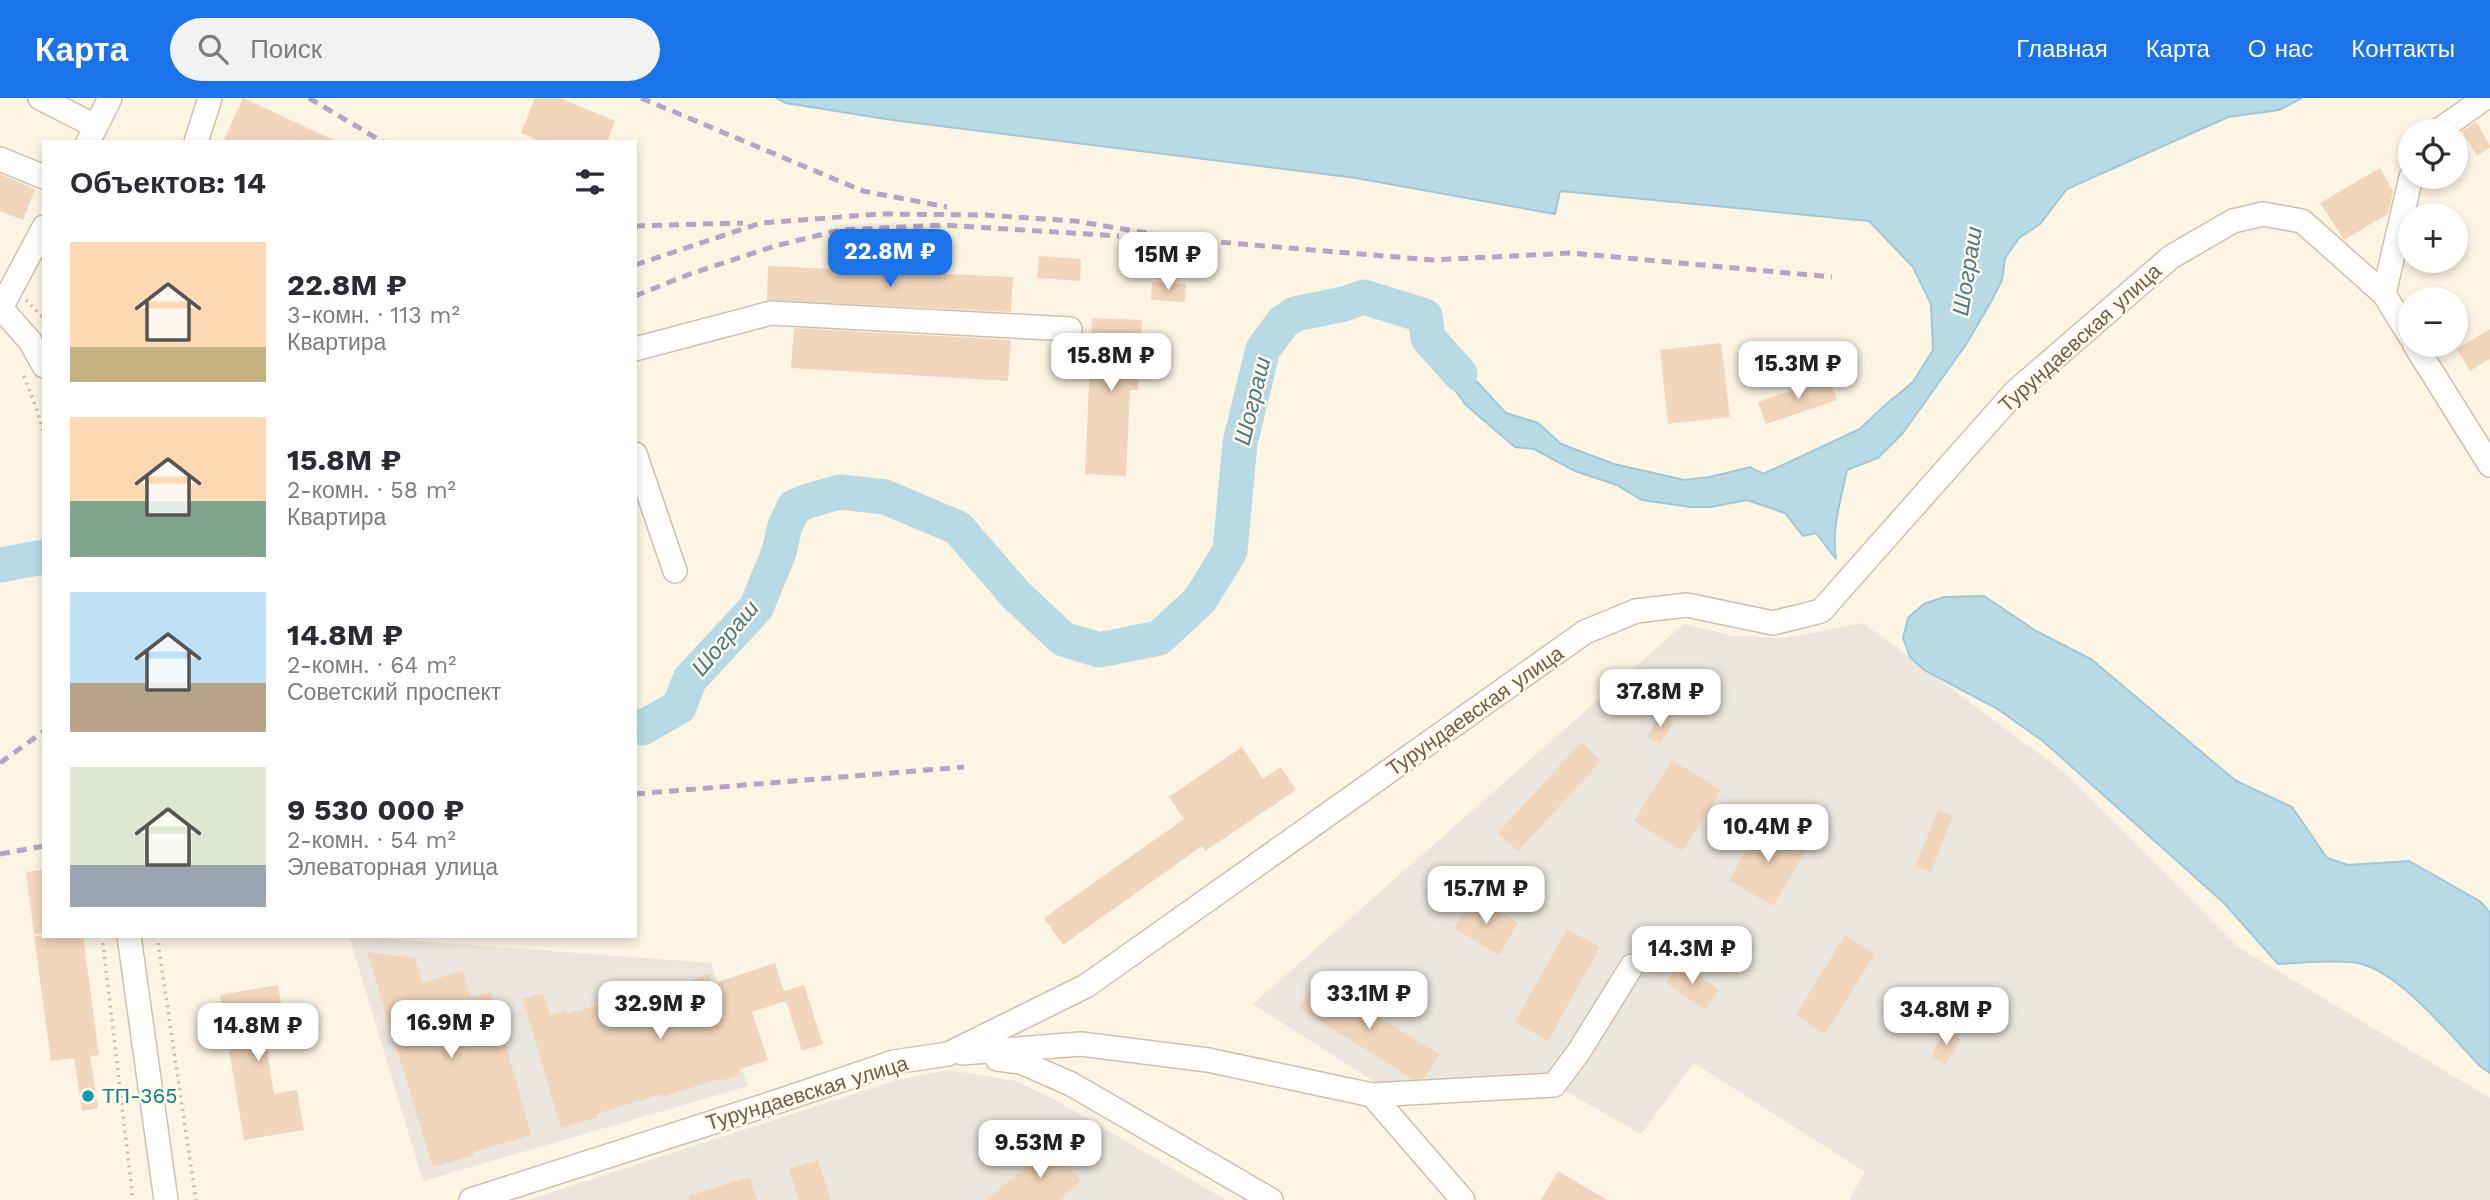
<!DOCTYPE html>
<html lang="ru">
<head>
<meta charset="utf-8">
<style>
	:root { --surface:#fff; --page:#f2f2f3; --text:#2b2b33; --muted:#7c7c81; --accent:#1a73e8 }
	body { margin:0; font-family:"Work Sans",sans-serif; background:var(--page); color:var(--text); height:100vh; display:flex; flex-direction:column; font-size:26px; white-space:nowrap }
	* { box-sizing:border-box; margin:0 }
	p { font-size:23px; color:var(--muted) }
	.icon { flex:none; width:38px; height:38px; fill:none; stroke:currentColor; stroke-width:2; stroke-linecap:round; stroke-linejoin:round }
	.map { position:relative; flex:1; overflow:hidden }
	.panel { position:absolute; left:42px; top:42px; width:595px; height:798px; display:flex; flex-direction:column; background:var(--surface); border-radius:0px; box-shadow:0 4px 10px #0003 }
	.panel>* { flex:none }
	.tools { position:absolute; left:2398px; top:21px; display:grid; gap:14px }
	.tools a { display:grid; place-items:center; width:70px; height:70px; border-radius:50%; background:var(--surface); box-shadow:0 4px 10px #0003; font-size:35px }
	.price { position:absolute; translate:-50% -60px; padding:0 16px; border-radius:14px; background:#fff; color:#222; font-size:23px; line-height:46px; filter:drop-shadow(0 2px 4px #0008) }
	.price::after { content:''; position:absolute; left:50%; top:42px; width:21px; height:16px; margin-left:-10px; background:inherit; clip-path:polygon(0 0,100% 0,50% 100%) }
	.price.current { background:var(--accent); color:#fff }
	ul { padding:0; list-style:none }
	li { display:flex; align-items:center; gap:21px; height:175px; padding:0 28px }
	li span { display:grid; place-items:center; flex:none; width:196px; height:140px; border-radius:0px; color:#555 }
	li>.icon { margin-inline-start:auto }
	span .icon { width:84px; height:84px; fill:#fffc; stroke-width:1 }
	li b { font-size:30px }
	h2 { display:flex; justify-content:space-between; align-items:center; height:84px; padding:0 28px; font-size:30px }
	header { display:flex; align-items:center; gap:42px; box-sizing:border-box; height:98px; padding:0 35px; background:var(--accent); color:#fff }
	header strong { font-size:33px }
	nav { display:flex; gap:38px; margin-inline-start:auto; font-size:24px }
	.search { width:490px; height:63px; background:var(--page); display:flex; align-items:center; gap:18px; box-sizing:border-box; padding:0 24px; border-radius:38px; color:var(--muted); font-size:26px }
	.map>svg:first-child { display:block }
	.industrial { fill:#ebe6de }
	.water { fill:#b8dae5; stroke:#9fc8d7; stroke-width:2 }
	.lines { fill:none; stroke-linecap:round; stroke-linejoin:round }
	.river { stroke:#b8dae5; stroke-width:35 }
	.building { fill:#f1d6bb }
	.minor-casing { stroke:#cfc0ad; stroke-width:26 }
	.path { stroke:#d5ba9f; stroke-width:3.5; stroke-dasharray:2 5; stroke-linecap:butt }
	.minor { stroke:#fff; stroke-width:23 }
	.rail { stroke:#b9a2c5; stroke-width:5; stroke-dasharray:10 7; stroke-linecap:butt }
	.culture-dot { fill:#0f9aa8; stroke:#fff9e9; stroke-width:2.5 }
	.labels { text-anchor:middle; stroke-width:5; stroke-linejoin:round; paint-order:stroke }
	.street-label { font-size:21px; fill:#735d4a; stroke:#fff9e9 }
	.culture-label { font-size:21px; fill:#0d838f; stroke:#fff9e9; text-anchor:start }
	.water-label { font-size:23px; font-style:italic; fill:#477a8d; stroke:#fff9e9 }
</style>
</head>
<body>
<header>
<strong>Карта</strong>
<div class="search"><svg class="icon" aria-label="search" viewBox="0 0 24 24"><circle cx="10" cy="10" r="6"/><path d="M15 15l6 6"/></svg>Поиск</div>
<nav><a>Главная</a><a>Карта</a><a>О нас</a><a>Контакты</a></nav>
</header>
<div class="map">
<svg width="2490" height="1102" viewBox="0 0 2490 1102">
	<rect width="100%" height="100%" fill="#fcf5e3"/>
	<!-- industrial -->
	<g class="industrial">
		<path d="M1863,525L2064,674L2238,849L2490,1000V1102H1849L1865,1074L1694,965L1641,1036L1567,994L1406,1004L1253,906L1684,526L1734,538L1785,540Z"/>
		<path d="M349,838L711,865L748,988L423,1083Z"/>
		<path d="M948,972L1016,983L1059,1004L1226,1102H528L897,982Z"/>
	</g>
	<!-- water -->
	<g class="water">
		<path d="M776,0H2302L2279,12L2228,19L2067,91L2040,126L2019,140L2005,160L2002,182L1992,202L1967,245L1902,336L1878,360L1847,372C1841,401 1831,431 1836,461L1816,435L1803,438L1785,415L1747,402L1710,409H1691L1642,402L1617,387L1575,373L1534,351L1515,349L1466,307L1438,269L1428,240L1449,254L1506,315L1538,325L1561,346L1614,366L1684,382L1710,379L1750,369L1763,376L1860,331L1884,308L1913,284L1933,252L1931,206L1913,169L1869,123L1560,93L1555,116L1356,80L892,22L786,5Z"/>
		<path d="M1984,498L2036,533L2091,561L2236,683L2292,709L2327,760L2348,767L2409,763L2481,804L2490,815V975L2480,968C2450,937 2400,874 2358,865C2337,861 2301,865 2278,866L2224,805L2043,643L1996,610L1924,572L1910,559L1903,540L1908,520L1924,506L1944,499Z"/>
	</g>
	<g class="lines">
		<!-- river -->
		<g class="river">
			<path d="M0,467L44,459"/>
			<path d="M635,628L642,630L679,609L690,581L756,510L779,454L785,428L794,409L808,403L840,394L885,399L958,430L1016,497L1063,541L1099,552L1159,540L1200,502L1230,453L1240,345L1263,251L1283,224L1295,216L1344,206L1364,199L1425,218L1428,240L1460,276"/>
		</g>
	</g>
	<!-- building -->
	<g class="building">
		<path d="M243,0L338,44H223Z"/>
		<path d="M535,0H560L615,23L607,44H542L521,35Z"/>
		<path d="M2476,24L2490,47V50L2477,58L2462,33Z"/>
		<path d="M2380,70L2393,93L2388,116L2344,142L2320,105Z"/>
		<path d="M0,76L35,91L23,122L0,113Z"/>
		<path d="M1039,158L1081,161L1080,183L1037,180Z"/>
		<path d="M768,168L1013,179L1011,214L767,202Z"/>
		<path d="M1152,184L1186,186L1185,204L1151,202Z"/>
		<path d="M1092,220L1142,222L1138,292H1130L1126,378L1085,376Z"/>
		<path d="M794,230L1011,242L1008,283L791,270Z"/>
		<path d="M2490,231V261L2470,273L2457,251Z"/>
		<path d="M1721,245L1730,319L1668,326L1660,252Z"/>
		<path d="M1829,280L1837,302L1766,326L1758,304Z"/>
		<path d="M1661,616L1674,624L1660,646L1647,638Z"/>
		<path d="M1581,644L1601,663L1518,753L1498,735Z"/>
		<path d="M1242,649L1263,681L1281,669L1296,692L1205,753L1202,748L1063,847L1044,820L1184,721L1169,699Z"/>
		<path d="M1672,662L1721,692L1682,753L1634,723Z"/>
		<path d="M1938,712L1953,718L1931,774L1916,768Z"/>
		<path d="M1763,724L1807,750L1773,808L1729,782Z"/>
		<path d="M44,772V835L34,836L26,774Z"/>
		<path d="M1474,798L1518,825L1499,857L1454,830Z"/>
		<path d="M1567,831L1600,849L1548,943L1515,924Z"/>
		<path d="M1845,837L1875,856L1825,936L1796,917Z"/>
		<path d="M34,838H83L99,957L90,958L98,1010L82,1013L74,960L51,963Z"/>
		<path d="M367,854L415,860L423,885L463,873L470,899L491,894L531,1037L473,1054L474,1057L433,1069Z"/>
		<path d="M775,865L784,893L804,887L823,946L802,953L786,903L752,914L768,962L738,972L740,977L718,983V981L662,999L661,996L597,1016L598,1019L561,1030L523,901L543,895L550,917L566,912L567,916L612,903L613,908L709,876L712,886Z"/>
		<path d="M1680,865L1719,892L1705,912L1666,885Z"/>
		<path d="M1317,881L1439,956L1425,980L1413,981L1299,910Z"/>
		<path d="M278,887L285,929L264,933L274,996L297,992L304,1032L244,1042L220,897Z"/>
		<path d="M1946,932L1961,941L1945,967L1931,958Z"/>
		<path d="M1050,1047L1081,1083L1059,1102H987Z"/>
		<path d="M818,1062L831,1102H799L789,1071Z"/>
		<path d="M1558,1073L1607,1102H1541Z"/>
		<path d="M750,1079L757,1102H689V1098Z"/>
	</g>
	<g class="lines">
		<!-- minor casing -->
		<g class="minor-casing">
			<g id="minor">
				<path d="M40,0L95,28"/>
				<path d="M2438,33L2485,0"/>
				<path d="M88,44L110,0"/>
				<path d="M196,44L210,0"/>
				<path d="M0,61L44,79"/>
				<path d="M2384,196L2411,79"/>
				<path d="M0,209L30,243L44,268"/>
				<path d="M1,210L44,129"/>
				<path d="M2415,247L2490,367"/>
				<path d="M635,251L771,215L1070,231"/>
				<path d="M635,356L675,473"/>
				<path d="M129,838L166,1102"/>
				<path d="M962,955L1081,946L1208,962L1372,997L1554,987L1578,955L1632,868"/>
				<path d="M997,961L1021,964L1071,986L1271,1102"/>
				<path d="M1372,997L1463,1102"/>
				<path d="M471,1102L782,1002L894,964L948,956L1086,888L1585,534L1636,513L1687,507L1773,525L1821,513L2015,294L2171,159L2233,123L2263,116L2302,123L2384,196L2410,238"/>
			</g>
		</g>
		<!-- path -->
		<g class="path">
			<path d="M26,202L44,221"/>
			<path d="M24,278L38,315L44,338"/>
			<path d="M102,838L133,1102"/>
			<path d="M157,838L196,1102"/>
		</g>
		<!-- minor -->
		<use href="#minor" class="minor"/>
		<!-- rail -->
		<g class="rail">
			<path d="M309,0L383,44"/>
			<path d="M641,0L863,93L947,109"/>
			<path d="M635,128L743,125"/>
			<path d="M635,167L761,125L880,116L985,117L1075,123L1182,141L1432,162L1572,155L1832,179"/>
			<path d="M635,198L690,176L775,148L840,132L943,127L1119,138"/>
			<path d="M0,665L44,633"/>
			<path d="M635,696L964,669"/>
			<path d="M0,756L44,748"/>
		</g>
	</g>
	<!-- markers -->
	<circle class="culture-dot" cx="88" cy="998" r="7"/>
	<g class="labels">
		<!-- street labels -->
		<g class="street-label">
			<text transform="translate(2080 240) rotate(-42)" y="7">Турундаевская улица</text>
			<text transform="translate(1475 613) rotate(-35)" y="7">Турундаевская улица</text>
			<text transform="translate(807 995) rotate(-17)" y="7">Турундаевская улица</text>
		</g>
		<!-- culture labels -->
		<g class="culture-label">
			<text x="102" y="1005">ТП-365</text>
		</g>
		<!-- water labels -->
		<g class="water-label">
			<text transform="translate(1967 173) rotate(-81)" y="8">Шограш</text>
			<text transform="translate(1252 303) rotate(-76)" y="8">Шограш</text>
			<text transform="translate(725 540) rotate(-50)" y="8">Шограш</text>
		</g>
	</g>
</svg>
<div class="tools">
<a><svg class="icon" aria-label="locate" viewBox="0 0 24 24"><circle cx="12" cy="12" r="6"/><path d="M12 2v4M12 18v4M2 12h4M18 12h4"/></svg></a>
<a>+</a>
<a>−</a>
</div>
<b class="price current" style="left:890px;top:191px">22.8M ₽</b>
<b class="price" style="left:1168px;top:194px">15M ₽</b>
<b class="price" style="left:1111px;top:295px">15.8M ₽</b>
<b class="price" style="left:1798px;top:303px">15.3M ₽</b>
<b class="price" style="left:1660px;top:631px">37.8M ₽</b>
<b class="price" style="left:1768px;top:766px">10.4M ₽</b>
<b class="price" style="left:1486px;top:828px">15.7M ₽</b>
<b class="price" style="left:1692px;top:888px">14.3M ₽</b>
<b class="price" style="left:1369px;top:933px">33.1M ₽</b>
<b class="price" style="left:660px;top:943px">32.9M ₽</b>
<b class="price" style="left:1946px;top:949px">34.8M ₽</b>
<b class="price" style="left:451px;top:962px">16.9M ₽</b>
<b class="price" style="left:258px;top:965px">14.8M ₽</b>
<b class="price" style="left:1040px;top:1082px">9.53M ₽</b>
<section class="panel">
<h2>Объектов: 14<svg class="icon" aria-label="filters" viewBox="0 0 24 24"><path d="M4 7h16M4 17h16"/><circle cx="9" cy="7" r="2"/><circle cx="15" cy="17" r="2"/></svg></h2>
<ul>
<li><span style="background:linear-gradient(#ffd9b3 75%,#c2b280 0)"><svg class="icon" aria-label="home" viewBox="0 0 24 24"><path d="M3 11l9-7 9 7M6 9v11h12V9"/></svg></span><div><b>22.8M ₽</b><p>3-комн. · 113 m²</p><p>Квартира</p></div></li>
<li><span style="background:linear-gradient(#ffd9b3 60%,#7fa58c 0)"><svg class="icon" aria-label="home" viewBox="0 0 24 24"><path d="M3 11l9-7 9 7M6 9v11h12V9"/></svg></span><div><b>15.8M ₽</b><p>2-комн. · 58 m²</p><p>Квартира</p></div></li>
<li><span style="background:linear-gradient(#bfe0f5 65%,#b9a48a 0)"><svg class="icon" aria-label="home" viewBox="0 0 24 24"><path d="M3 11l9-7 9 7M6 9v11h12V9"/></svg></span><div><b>14.8M ₽</b><p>2-комн. · 64 m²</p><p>Советский проспект</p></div></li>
<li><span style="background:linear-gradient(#dfe7d0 70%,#9aa5b1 0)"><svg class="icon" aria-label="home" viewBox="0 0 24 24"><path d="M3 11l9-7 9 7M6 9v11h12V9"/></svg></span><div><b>9 530 000 ₽</b><p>2-комн. · 54 m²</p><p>Элеваторная улица</p></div></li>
</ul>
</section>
</div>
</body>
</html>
